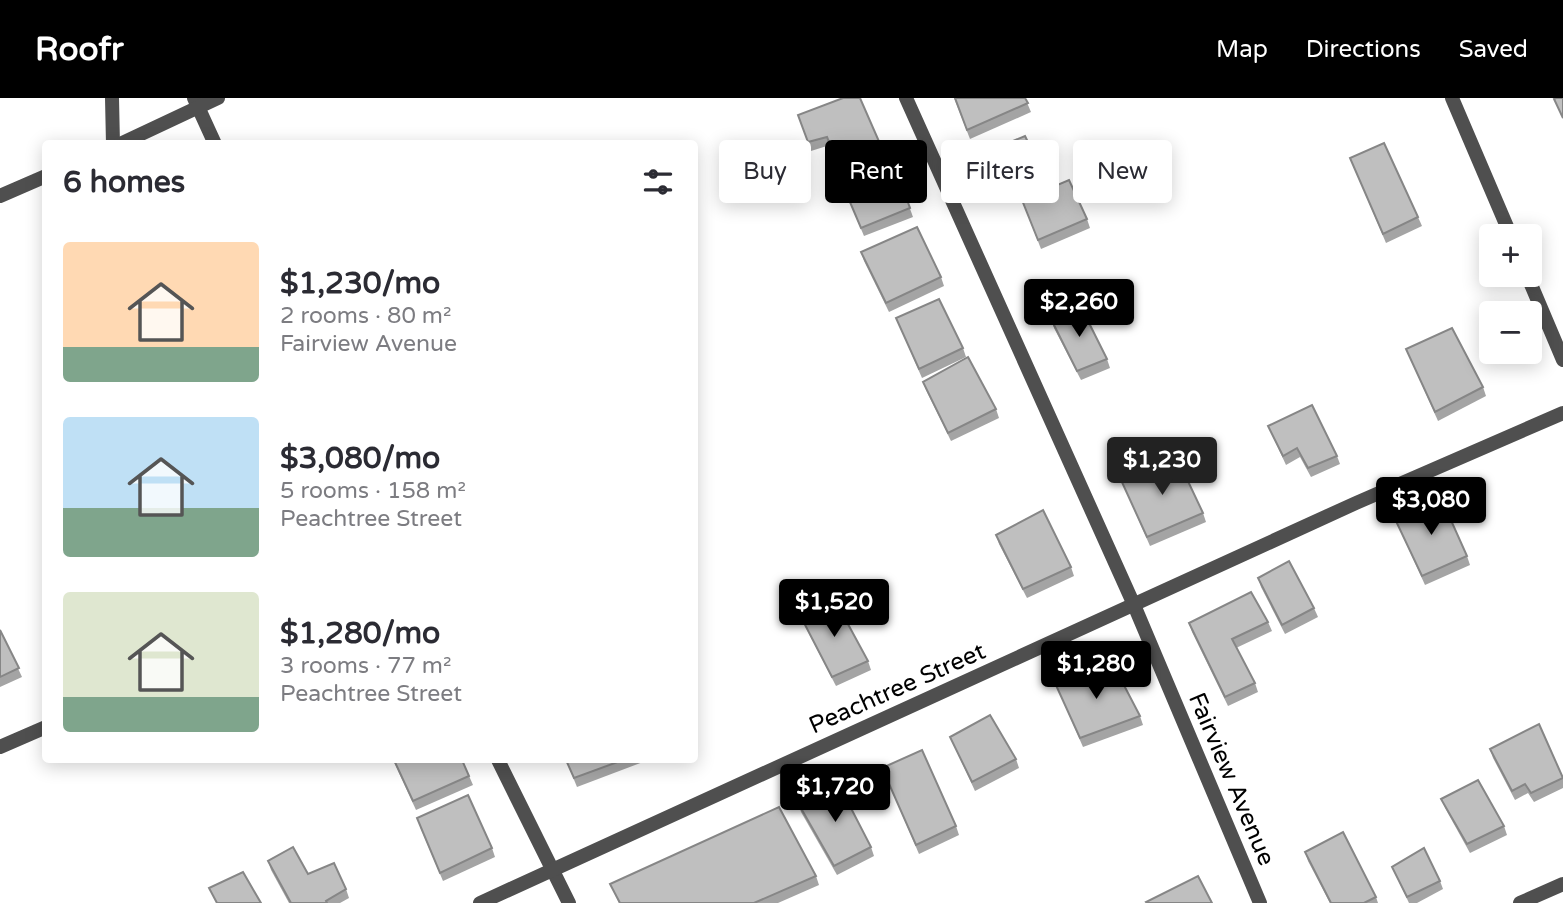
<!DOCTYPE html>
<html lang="en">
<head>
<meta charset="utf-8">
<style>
	:root { --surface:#fff; --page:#f2f2f3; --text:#2b2b33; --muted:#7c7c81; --accent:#000 }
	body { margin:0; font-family:"Varela Round",sans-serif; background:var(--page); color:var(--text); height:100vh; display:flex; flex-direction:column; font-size:26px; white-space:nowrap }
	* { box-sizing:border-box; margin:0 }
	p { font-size:23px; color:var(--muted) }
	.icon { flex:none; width:38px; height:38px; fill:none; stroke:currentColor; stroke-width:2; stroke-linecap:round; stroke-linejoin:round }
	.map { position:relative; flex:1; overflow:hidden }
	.side { position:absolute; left:42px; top:42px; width:656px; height:623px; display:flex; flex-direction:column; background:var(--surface); border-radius:7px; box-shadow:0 4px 18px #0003 }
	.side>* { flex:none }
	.guide { position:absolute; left:719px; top:42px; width:665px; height:63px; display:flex; gap:14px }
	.buttons { position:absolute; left:1479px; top:126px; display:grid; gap:14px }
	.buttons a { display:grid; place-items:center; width:63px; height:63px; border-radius:7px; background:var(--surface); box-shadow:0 4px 18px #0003; font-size:35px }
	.price { position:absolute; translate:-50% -60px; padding:0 16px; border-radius:7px; background:var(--accent); color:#fff; font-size:23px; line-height:46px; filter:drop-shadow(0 2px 4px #0008) }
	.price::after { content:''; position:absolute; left:50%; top:42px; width:21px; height:16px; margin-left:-10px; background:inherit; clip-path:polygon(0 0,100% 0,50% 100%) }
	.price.selected { background:#222; color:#fff }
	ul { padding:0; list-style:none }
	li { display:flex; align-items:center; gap:21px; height:175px; padding:0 21px }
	li span { display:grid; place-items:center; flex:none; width:196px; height:140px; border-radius:7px; color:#555 }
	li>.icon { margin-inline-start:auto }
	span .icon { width:84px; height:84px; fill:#fffc; stroke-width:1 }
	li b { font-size:30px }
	h2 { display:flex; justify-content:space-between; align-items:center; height:84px; padding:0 21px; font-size:30px }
	.chip { padding:0 24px; border-radius:7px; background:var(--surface); box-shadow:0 4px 18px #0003; font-size:24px; line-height:63px }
	.chip.selected { background:var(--accent); color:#fff }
	header { display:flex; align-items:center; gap:42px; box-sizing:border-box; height:98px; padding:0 35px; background:var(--accent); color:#fff }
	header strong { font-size:33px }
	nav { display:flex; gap:38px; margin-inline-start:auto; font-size:24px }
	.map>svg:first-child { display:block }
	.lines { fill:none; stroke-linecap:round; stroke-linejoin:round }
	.street { stroke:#4f4f4f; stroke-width:14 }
	.wall { fill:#a4a4a4 }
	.building { fill:#bfbfbf; stroke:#868686; stroke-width:2 }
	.labels { text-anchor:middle; stroke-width:5; stroke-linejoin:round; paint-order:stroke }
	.street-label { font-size:24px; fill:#000; stroke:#fff }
</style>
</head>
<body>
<header>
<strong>Roofr</strong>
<nav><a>Map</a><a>Directions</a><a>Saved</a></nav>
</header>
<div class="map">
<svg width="1563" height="805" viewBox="0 0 1563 805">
	<rect width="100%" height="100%" fill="#fff"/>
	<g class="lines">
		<!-- street -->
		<g class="street">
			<path d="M112,0L113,46"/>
			<path d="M194,0L215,46"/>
			<path d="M906,0L1134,507L1260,805"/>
			<path d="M1452,0L1511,138"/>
			<path d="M120,46L218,0"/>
			<path d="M0,98L46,78"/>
			<path d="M1527,177L1563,262"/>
			<path d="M0,649L46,629"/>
			<path d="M498,662L569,805"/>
			<path d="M480,805L1356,405L1563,315"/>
			<path d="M1520,805L1563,786"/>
		</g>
	</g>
	<!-- wall -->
	<g class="wall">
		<path d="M954,0H1025L1031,14L970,41Z"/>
		<path d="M798,17L881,48L884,57L841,75L830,47L811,53Z"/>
		<path d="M982,56L1041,71L1044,79L998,97Z"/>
		<path d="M1350,60L1418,119L1422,128L1386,145Z"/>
		<path d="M892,61L913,119L864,138L844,91Z"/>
		<path d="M1022,102L1087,121L1090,130L1041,151Z"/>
		<path d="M861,154L941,179L944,188L889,214L864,163Z"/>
		<path d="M896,220L963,250L966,259L922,280Z"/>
		<path d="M1051,221L1107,261L1110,270L1081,282L1054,230Z"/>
		<path d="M1406,251L1483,289L1486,298L1438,323Z"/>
		<path d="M923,284L996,311L999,320L951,343L926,292Z"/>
		<path d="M1268,328L1337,358L1340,366L1311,379L1300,359L1286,367Z"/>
		<path d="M1121,382L1203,415L1206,424L1150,448Z"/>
		<path d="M1395,421L1467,458L1470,467L1425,487Z"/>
		<path d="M996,437L1071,469L1074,478L1027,500L999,446Z"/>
		<path d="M1258,480L1314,510L1318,519L1285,536L1261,489Z"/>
		<path d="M801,519L868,563L871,572L836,588L805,528Z"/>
		<path d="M1268,524L1272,533L1236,550L1255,585L1258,594L1228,608L1192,534L1189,525Z"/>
		<path d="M0,532L22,579L0,589Z"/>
		<path d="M1097,578L1140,618L1143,627L1083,649L1055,585Z"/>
		<path d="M950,639L1016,661L1019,670L975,693Z"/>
		<path d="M1490,651L1563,678V690L1534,704L1528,695L1515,702L1493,660Z"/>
		<path d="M393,662H462L473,687L416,712Z"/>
		<path d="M566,662H642L643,664L577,689Z"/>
		<path d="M882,670L956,728L959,737L919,756Z"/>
		<path d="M1441,701L1504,728L1507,737L1470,755L1445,710Z"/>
		<path d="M798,705L871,749L874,758L837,777L801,714Z"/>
		<path d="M420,729L492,750L495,759L443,783Z"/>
		<path d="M1305,754L1376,799L1378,805H1330L1308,763Z"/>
		<path d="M268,763L308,776L346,791L349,800L340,805H289L271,772Z"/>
		<path d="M1392,769L1440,783L1443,791L1417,805H1409Z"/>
		<path d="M816,778L819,787L778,805H619L610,786Z"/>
	</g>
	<!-- building -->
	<g class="building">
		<path d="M843,0H860L881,48L838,66L827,39L808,44L798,17Z"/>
		<path d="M955,0H1025L1028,5L967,32Z"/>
		<path d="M1556,0H1563V20L1554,1Z"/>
		<path d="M1025,38L1041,71L995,88L982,56Z"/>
		<path d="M1384,45L1418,119L1383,136L1350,60Z"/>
		<path d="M892,61L910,110L861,130L841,83Z"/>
		<path d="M1069,82L1087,121L1038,142L1022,102Z"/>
		<path d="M917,129L941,179L886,205L861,154Z"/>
		<path d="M939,201L963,250L919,271L896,220Z"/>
		<path d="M1081,209L1107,261L1077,273L1051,221Z"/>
		<path d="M1452,230L1483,289L1435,314L1406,251Z"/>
		<path d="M968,259L996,311L948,335L923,284Z"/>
		<path d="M1312,307L1337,358L1308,370L1297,350L1283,358L1268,328Z"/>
		<path d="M1177,360L1203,415L1147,439L1121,382Z"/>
		<path d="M1441,400L1467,458L1422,478L1395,421Z"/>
		<path d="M1043,412L1071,469L1023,491L996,437Z"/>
		<path d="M1289,463L1314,510L1282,527L1258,480Z"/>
		<path d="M1251,494L1268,524L1232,541L1255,585L1225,599L1189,525Z"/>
		<path d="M836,504L868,563L832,579L801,519Z"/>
		<path d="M0,532L19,570L0,579Z"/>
		<path d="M1091,570L1097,578L1115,570L1140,618L1080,640L1055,585Z"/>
		<path d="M990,617L1016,661L972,684L950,639Z"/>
		<path d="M1539,626L1563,680L1531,695L1525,686L1512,693L1490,651Z"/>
		<path d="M922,652L956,728L916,747L882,670Z"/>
		<path d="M394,662H462L469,678L413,703Z"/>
		<path d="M566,662H623L574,680Z"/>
		<path d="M1478,682L1504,728L1467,746L1441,701Z"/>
		<path d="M838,685L871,749L834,768L798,705Z"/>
		<path d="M468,697L492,750L440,775L417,720Z"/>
		<path d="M779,709L816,778L754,805H620L610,786Z"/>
		<path d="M1343,734L1376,799L1364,805H1331L1305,754Z"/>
		<path d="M293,749L308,776L334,765L346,791L326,803L327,805H291L268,763Z"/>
		<path d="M1424,750L1440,783L1407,799L1392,769Z"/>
		<path d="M243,774L261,805H217L209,790Z"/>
		<path d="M1198,778L1212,805H1147L1146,804Z"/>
	</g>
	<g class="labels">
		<!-- street labels -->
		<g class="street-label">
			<text transform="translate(897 590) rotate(-24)" y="8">Peachtree Street</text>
			<text transform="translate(1232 681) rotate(67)" y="8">Fairview Avenue</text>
		</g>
	</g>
</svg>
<div class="buttons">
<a>+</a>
<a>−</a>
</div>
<b class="price" style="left:1079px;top:241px">$2,260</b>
<b class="price selected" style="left:1162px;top:399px">$1,230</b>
<b class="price" style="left:1431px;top:439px">$3,080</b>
<b class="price" style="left:834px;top:541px">$1,520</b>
<b class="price" style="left:1096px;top:603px">$1,280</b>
<b class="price" style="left:835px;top:726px">$1,720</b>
<div class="guide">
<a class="chip">Buy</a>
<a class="chip selected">Rent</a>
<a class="chip">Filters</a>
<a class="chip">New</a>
</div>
<section class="side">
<h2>6 homes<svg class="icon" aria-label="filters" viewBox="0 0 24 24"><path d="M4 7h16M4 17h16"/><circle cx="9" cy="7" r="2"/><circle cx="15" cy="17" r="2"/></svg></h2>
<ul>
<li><span style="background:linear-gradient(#ffd9b3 75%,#7fa58c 0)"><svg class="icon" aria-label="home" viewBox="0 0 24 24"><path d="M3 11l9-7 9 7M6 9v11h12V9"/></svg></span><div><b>$1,230/mo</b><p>2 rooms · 80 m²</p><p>Fairview Avenue</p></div></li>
<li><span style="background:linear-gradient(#bfe0f5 65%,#7fa58c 0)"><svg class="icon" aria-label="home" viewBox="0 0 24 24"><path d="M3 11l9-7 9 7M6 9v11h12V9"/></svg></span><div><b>$3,080/mo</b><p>5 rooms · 158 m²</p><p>Peachtree Street</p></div></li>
<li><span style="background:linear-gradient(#dfe7d0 75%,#7fa58c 0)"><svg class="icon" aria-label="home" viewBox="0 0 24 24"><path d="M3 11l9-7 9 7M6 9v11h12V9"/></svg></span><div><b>$1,280/mo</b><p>3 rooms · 77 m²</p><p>Peachtree Street</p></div></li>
</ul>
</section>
</div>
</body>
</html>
